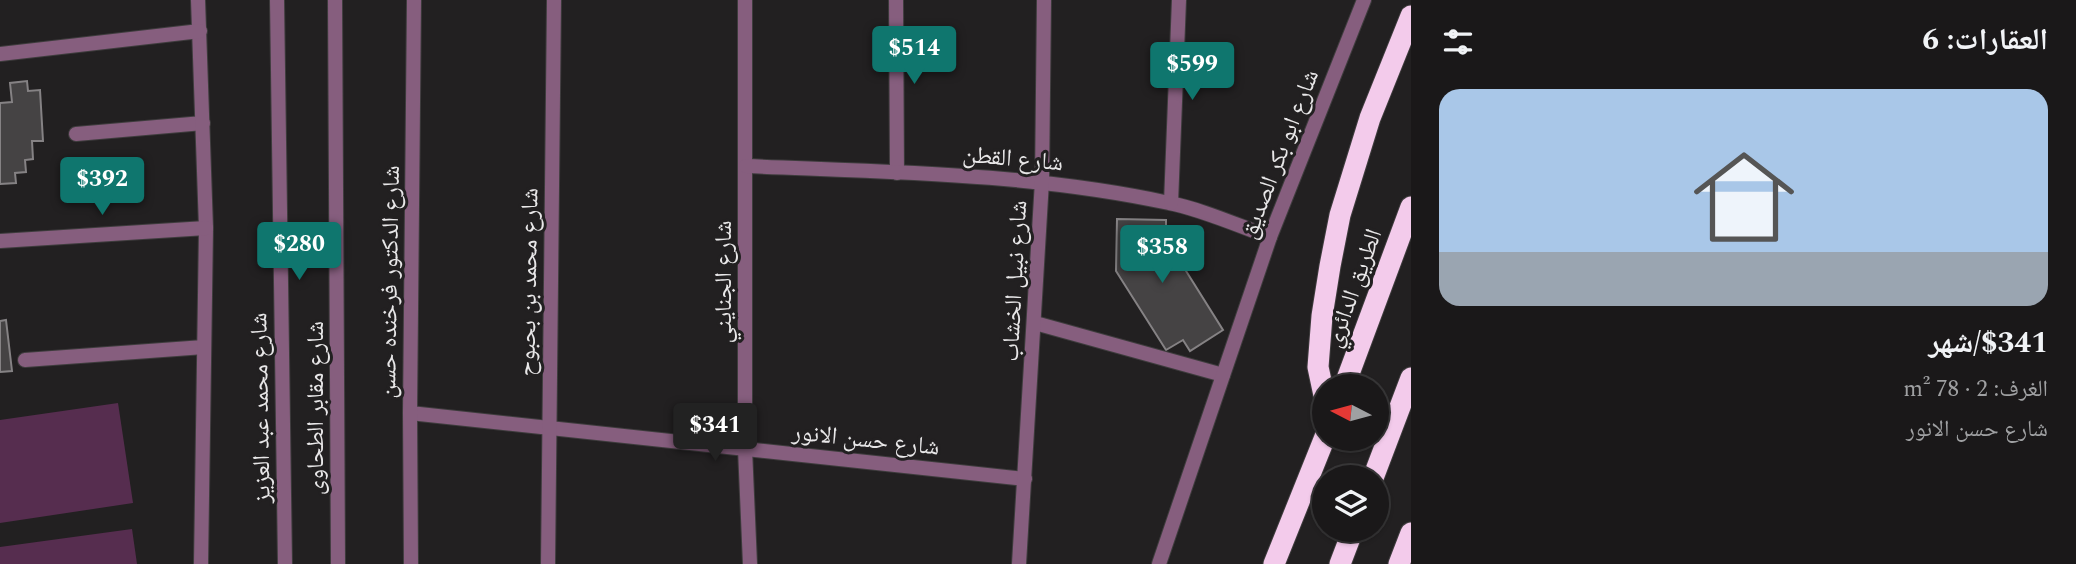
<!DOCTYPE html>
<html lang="ar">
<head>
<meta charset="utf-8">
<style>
	:root { --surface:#1a1819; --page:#272526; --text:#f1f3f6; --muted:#9fa0a2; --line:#383738; --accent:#0f766e }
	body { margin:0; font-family:Spectral,"Noto Naskh Arabic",serif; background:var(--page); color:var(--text); direction:rtl; height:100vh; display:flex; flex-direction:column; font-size:26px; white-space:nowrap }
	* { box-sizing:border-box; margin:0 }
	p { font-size:23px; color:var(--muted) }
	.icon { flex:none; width:38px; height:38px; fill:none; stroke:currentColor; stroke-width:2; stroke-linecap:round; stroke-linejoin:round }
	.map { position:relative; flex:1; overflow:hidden; direction:ltr }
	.panel { display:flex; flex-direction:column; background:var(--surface); width:665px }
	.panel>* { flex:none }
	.needle { width:46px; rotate:276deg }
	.fabs { position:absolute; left:1312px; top:374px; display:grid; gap:14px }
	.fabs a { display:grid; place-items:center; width:77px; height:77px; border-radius:50%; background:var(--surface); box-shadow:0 2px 5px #0004,0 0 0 2px var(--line); font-size:35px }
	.price { position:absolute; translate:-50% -60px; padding:0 16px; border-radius:7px; background:var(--accent); color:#fff; font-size:23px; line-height:46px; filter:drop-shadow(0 2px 4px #0008) }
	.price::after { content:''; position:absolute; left:50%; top:42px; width:21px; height:16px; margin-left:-10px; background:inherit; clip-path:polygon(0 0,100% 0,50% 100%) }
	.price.selected { background:#222; color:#fff }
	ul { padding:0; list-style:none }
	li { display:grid; align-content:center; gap:14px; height:371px; padding:0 28px }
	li+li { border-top:2px solid var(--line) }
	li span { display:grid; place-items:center; height:217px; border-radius:21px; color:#555 }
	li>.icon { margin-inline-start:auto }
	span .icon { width:126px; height:126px; fill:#fffc; stroke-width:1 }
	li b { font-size:30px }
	h2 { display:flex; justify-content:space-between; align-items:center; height:84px; padding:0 28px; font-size:30px }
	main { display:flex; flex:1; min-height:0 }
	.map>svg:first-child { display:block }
	.green { fill:#562d4f }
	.building { fill:#454344; stroke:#858284; stroke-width:2 }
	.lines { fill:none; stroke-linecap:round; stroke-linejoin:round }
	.service-casing { stroke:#3e3c3d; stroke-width:16 }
	.minor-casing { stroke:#3e3c3d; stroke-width:16 }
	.motorway-casing { stroke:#3e3c3d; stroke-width:23 }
	.service { stroke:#865e7e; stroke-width:14 }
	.minor { stroke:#865e7e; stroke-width:14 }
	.motorway { stroke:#f3cbeb; stroke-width:21 }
	.labels { text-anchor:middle; stroke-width:6; stroke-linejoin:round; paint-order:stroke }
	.street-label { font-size:24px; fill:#e8e7e8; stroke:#222021 }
</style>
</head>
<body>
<main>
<section class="panel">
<h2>العقارات: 6<svg class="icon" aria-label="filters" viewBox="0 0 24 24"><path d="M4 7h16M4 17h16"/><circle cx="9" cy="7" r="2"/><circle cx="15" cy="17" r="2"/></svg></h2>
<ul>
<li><span style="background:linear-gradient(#a9c7e8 75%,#9aa5b1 0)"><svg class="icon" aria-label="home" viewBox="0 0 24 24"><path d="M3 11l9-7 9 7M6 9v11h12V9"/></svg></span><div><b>$341/شهر</b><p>الغرف: 2 · 78 m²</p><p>شارع حسن الانور</p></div></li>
</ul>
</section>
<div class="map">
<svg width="1411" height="564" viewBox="0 0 1411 564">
	<rect width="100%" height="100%" fill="#222021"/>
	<!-- green -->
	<g class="green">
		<path d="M118,403L133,503L0,523V420Z"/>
		<path d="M132,529L137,564H0V547Z"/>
	</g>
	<!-- building -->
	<g class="building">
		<path d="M27,81L28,91L40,90L43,141H32L33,159L25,160L26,172L15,173L16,183L0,184V103L12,102L10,83Z"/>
		<path d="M1117,219L1166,220V239L1223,330L1190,351L1183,340L1166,350L1116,271Z"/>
		<path d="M6,320L12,371L0,372V321Z"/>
	</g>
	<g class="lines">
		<!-- service casing -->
		<g class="service-casing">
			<g id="service">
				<path d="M76,134L203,123"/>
				<path d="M25,360L204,347"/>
			</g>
		</g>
		<!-- minor casing -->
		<g class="minor-casing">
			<g id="minor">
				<path d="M198,0L206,228L201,564"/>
				<path d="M277,0L285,564"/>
				<path d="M335,0L338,564"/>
				<path d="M745,0V449L750,564"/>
				<path d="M896,0L897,173"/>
				<path d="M0,54L200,31"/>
				<path d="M746,166C887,172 1030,173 1169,203C1201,209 1239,226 1270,237"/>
				<path d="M1171,203L1179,0"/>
				<path d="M0,241L206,228"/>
				<path d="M1035,323L1223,375"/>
				<path d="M410,413L1025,479"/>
				<path d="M411,564L410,413L414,0"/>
				<path d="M548,564L554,0"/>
				<path d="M1019,564L1042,181L1044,0"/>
				<path d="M1159,564L1270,237L1364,0"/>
			</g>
		</g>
		<!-- motorway casing -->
		<g class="motorway-casing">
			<g id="motorway">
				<path d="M1344,387L1411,207"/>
				<path d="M1325,400L1318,367L1322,316L1330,266L1340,215L1370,118L1411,16"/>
				<path d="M1373,478L1411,378"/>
				<path d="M1274,564L1325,437"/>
				<path d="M1340,564L1353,530"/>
				<path d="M1399,564L1411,533"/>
			</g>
		</g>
		<!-- service -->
		<use href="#service" class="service"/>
		<!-- minor -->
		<use href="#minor" class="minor"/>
		<!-- motorway -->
		<use href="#motorway" class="motorway"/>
	</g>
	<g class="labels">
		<!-- street labels -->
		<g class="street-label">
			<text transform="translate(1279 154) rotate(-69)" y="8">شارع ابو بكر الصديق</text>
			<text transform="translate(1013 158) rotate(5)" y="8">شارع القطن</text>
			<text transform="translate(1014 281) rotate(-87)" y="8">شارع نبيل الخشاب</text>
			<text transform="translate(389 282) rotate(-89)" y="8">شارع الدكتور فرخنده حسن</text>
			<text transform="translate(528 282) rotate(-89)" y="8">شارع محمد بن بحبوح</text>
			<text transform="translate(723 282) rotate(-90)" y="8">شارع الجنايني</text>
			<text transform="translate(1353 288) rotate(-70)" y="8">الطريق الدائري</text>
			<text transform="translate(260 408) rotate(-91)" y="8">شارع محمد عبد العزيز</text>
			<text transform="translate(315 408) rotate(-90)" y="8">شارع مقابر الطحاوى</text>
			<text transform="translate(866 439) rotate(6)" y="8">شارع حسن الانور</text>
		</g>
	</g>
</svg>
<div class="fabs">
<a><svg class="needle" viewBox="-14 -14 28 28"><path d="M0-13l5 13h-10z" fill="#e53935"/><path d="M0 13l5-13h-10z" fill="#9fa0a2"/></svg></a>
<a><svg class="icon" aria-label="layers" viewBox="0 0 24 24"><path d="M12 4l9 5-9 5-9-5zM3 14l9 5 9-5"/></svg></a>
</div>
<b class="price" style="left:914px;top:86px">$514</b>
<b class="price" style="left:1192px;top:102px">$599</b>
<b class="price" style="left:102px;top:217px">$392</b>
<b class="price" style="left:299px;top:282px">$280</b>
<b class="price" style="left:1162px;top:285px">$358</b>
<b class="price selected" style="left:715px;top:463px">$341</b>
</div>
</main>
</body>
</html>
